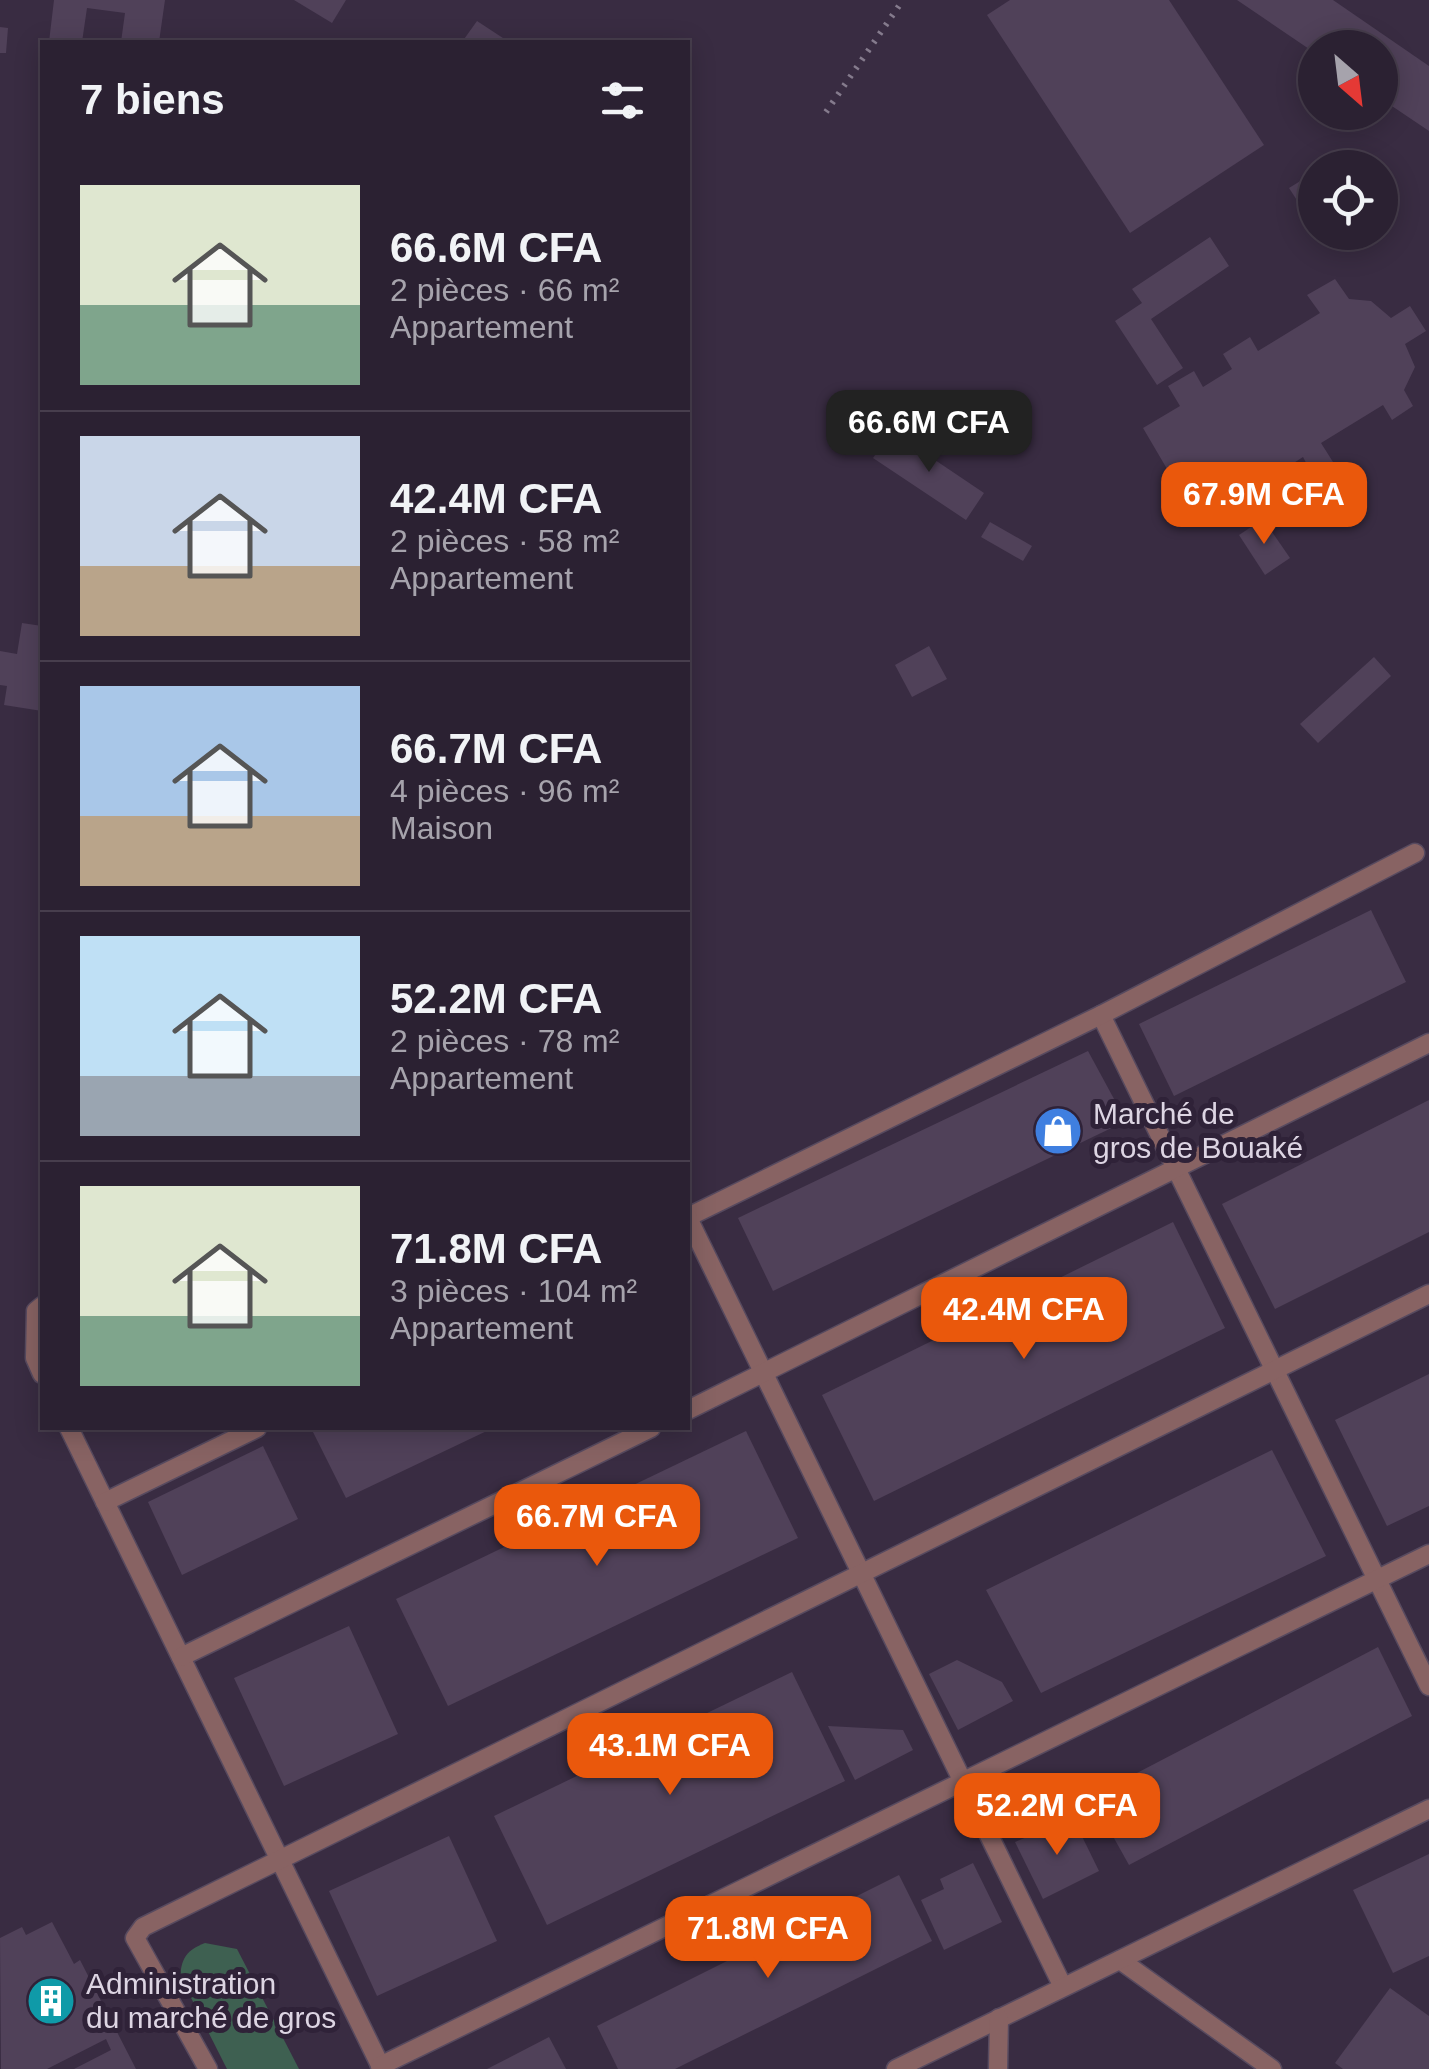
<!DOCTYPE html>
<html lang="fr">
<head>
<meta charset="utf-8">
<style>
	:root { --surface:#2b2132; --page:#33293a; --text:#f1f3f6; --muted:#a6a3ac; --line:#473e4d; --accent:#ea580c }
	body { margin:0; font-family:Helvetica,sans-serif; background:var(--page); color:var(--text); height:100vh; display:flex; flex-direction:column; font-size:38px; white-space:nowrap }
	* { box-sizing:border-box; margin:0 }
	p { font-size:32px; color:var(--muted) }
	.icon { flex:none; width:55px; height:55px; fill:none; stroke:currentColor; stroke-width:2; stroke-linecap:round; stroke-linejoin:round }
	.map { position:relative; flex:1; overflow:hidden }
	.details { position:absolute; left:40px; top:40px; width:650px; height:1390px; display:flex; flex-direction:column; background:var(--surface); border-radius:0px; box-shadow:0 5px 25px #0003,0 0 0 2px var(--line) }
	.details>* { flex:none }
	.needle { width:65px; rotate:152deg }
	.controls { position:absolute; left:1298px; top:30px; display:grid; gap:20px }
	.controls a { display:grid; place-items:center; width:100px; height:100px; border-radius:50%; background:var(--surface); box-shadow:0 5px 25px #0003,0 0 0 2px var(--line); font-size:50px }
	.price { position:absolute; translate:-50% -85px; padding:0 22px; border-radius:20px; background:var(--accent); color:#fff; font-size:32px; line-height:65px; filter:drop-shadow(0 2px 5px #0008) }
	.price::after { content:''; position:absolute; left:50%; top:60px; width:30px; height:22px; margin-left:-15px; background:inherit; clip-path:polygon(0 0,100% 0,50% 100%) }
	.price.current { background:#222; color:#fff }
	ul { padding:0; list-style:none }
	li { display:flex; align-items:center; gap:30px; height:250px; padding:0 40px }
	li+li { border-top:2px solid var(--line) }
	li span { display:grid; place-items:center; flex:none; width:280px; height:200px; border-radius:0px; color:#555 }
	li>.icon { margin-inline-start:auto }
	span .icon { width:120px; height:120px; fill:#fffc; stroke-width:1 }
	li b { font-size:42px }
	h2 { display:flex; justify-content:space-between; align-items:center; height:120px; padding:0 40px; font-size:42px }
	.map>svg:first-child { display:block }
	.green { fill:#3e6051 }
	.building { fill:#504159 }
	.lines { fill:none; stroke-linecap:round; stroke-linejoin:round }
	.service-casing { stroke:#574a5f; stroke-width:21 }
	.path { stroke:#857b8d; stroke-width:6; stroke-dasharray:2.5 8; stroke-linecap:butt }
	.service { stroke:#886363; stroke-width:18 }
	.labels { text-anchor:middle; stroke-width:10; stroke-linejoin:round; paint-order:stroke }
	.poi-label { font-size:30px; fill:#ddd5e3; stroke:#2f2238; text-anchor:start }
</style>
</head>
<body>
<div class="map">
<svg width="1429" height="2069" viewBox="0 0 1429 2069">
	<rect width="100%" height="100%" fill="#392c42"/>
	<!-- green -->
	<path class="green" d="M205,1943L237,1949L299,2069H227L180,1976C182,1957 187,1950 205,1943Z"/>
	<!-- building -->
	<g class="building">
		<path d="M54,0H165L159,42H121L125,13L87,8L82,42H49Z"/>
		<path d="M294,0H346L332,23Z"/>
		<path d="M1010,0H1169L1264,145L1130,233L987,15Z"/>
		<path d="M1237,0H1333L1429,66V131L1380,98V48H1315V53Z"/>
		<path d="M477,21L509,42H462Z"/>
		<path d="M0,27L8,28L6,53H0Z"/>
		<path d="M1315,172V228L1289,188Z"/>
		<path d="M1210,237L1229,266L1151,319L1183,368L1157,385L1115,321L1142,303L1132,289Z"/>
		<path d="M1335,279L1349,299L1371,301L1391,318L1410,306L1426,331L1405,344L1415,367L1404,390L1413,406L1392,420L1383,405L1321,443L1333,462L1312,474L1303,457L1269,479L1277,494L1251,510L1242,495L1197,520L1143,428L1180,406L1168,386L1194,371L1203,387L1232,369L1223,354L1250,337L1258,351L1320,313L1307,295Z"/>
		<path d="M892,431L984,493L966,520L873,458Z"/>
		<path d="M1263,519L1290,558L1265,575L1239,535Z"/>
		<path d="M990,522L1032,546L1023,561L981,537Z"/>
		<path d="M22,623L42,626V711L4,705L7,686L0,685V651L17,654Z"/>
		<path d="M929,646L947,679L912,697L895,665Z"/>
		<path d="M1374,657L1391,676L1318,743L1300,724Z"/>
		<path d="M1371,910L1406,982L1174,1096L1139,1024Z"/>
		<path d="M1088,1051L1126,1121L773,1291L738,1218Z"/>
		<path d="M1429,1100V1232L1275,1309L1222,1204Z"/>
		<path d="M1173,1222L1225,1328L874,1501L822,1395Z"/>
		<path d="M1429,1374V1506L1387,1526L1335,1420Z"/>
		<path d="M311,1428H493L346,1498Z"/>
		<path d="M746,1431L798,1538L448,1706L396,1599Z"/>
		<path d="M263,1446L298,1519L182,1575L148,1502Z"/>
		<path d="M1272,1450L1326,1556L1041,1693L986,1590Z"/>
		<path d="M349,1626L398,1734L284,1786L234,1678Z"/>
		<path d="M1378,1647L1412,1716L1129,1865L1091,1797Z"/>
		<path d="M957,1660L1002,1682L1013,1701L958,1730L929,1674Z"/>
		<path d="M792,1672L845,1781L547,1925L494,1816Z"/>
		<path d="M828,1726L903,1730L913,1750L855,1780Z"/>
		<path d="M1073,1818L1099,1871L1043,1899L1015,1842Z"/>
		<path d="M449,1836L497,1941L377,1996L329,1891Z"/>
		<path d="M1429,1854V1956L1393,1973L1353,1890Z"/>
		<path d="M973,1863L1002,1922L944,1950L921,1900L944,1889L940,1879Z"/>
		<path d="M899,1875L932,1941L675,2069H618L597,2026Z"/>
		<path d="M52,1922L74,1964L80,1960L136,2069H74L111,2050L106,2039L47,2069H1L0,1938L22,1927L26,1935Z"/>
		<path d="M1390,1988L1429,2016V2069H1343L1335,2063Z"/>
		<path d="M549,2037L566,2069H487Z"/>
	</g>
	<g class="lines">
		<!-- service casing -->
		<g class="service-casing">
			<g id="service">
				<path d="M1101,1015L1429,1686"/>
				<path d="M688,1217L1101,1015L1415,853"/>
				<path d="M688,1218L1063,1987"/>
				<path d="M42,1306L36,1311L35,1358L42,1374"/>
				<path d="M688,1410L1429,1043"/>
				<path d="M69,1428L382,2069"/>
				<path d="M105,1502L257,1428"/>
				<path d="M181,1657L651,1428"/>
				<path d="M1120,1960L1272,2069"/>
				<path d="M380,2066L1429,1554"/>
				<path d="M208,2069L135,1938L143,1927L1429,1294"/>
				<path d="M896,2069L1429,1809"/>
				<path d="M998,2069L999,2018"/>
			</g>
		</g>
		<!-- path -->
		<path class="path" d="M826,112L903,0"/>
		<!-- service -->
		<use href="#service" class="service"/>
	</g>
	<!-- icons -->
	<defs>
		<g id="shop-disc" transform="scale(2.5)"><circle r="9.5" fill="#3f7fe0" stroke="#2f2238"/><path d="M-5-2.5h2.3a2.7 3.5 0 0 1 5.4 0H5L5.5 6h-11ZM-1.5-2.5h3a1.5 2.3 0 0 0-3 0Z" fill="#fff"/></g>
		<g id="building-disc" transform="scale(2.5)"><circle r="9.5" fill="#0f9aa8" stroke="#2f2238"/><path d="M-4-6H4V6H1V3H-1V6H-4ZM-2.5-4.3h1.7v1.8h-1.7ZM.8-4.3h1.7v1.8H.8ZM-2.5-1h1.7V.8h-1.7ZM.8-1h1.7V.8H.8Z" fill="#fff"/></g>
	</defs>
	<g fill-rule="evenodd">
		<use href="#shop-disc" x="1058" y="1131"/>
		<use href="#building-disc" x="51" y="2001"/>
	</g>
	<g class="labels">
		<!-- poi labels -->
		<g class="poi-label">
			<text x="1093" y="1124">Marché de<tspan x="1093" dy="34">gros de Bouaké</tspan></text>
			<text x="86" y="1994">Administration<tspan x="86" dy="34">du marché de gros</tspan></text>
		</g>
	</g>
</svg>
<div class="controls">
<a><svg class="needle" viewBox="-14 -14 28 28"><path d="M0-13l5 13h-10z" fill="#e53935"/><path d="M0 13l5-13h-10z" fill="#a6a3ac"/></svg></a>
<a><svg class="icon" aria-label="locate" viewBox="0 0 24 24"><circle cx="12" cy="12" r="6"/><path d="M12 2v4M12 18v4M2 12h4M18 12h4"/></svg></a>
</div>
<b class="price current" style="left:929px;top:475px">66.6M CFA</b>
<b class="price" style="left:1264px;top:547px">67.9M CFA</b>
<b class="price" style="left:1024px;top:1362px">42.4M CFA</b>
<b class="price" style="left:597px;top:1569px">66.7M CFA</b>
<b class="price" style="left:670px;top:1798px">43.1M CFA</b>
<b class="price" style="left:1057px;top:1858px">52.2M CFA</b>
<b class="price" style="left:768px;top:1981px">71.8M CFA</b>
<section class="details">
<h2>7 biens<svg class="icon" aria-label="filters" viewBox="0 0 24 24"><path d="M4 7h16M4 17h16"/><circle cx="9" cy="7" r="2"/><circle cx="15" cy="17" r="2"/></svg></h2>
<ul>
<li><span style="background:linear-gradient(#dfe7d0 60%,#7fa58c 0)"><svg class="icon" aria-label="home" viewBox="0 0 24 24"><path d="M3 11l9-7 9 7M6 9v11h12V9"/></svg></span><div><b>66.6M CFA</b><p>2 pièces · 66 m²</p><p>Appartement</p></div></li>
<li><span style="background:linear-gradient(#c9d6e8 65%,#b9a48a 0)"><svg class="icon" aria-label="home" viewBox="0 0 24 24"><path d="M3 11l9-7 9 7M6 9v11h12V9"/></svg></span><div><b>42.4M CFA</b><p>2 pièces · 58 m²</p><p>Appartement</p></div></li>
<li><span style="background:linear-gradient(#a9c7e8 65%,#b9a48a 0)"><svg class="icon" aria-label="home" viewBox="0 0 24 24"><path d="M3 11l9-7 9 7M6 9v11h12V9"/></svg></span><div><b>66.7M CFA</b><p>4 pièces · 96 m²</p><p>Maison</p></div></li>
<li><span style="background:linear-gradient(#bfe0f5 70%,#9aa5b1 0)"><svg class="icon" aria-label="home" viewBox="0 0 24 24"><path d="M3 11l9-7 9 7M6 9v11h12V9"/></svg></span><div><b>52.2M CFA</b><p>2 pièces · 78 m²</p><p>Appartement</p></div></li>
<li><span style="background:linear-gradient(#dfe7d0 65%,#7fa58c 0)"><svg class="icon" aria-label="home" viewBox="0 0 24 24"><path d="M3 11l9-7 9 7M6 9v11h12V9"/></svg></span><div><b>71.8M CFA</b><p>3 pièces · 104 m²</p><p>Appartement</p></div></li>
</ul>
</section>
</div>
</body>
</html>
